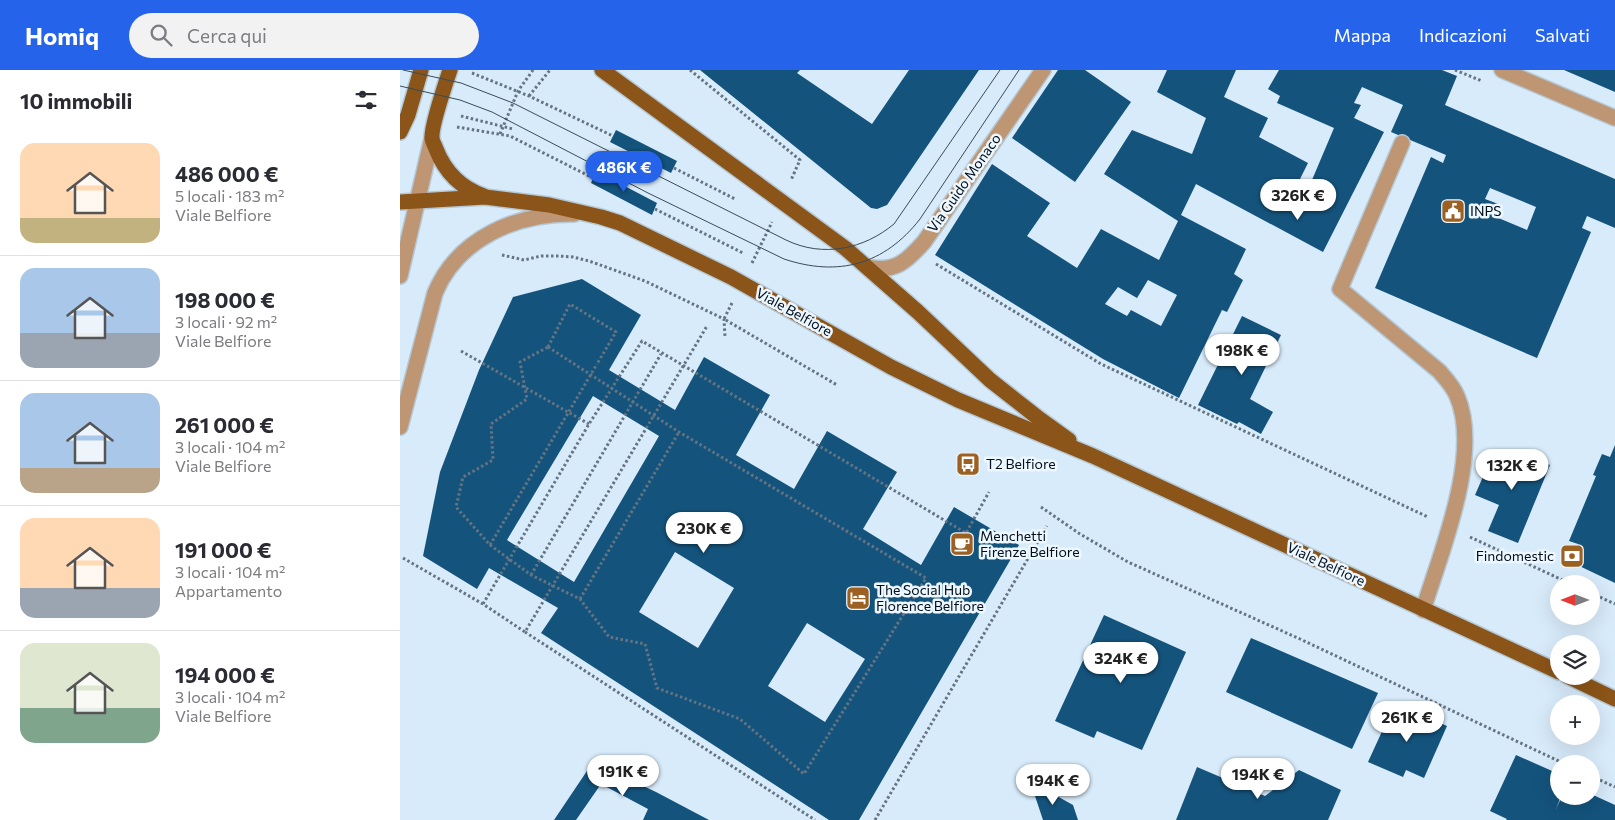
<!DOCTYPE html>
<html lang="it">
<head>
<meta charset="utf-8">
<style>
	:root { --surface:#fff; --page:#f2f2f3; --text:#2b2b33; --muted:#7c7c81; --line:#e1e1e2; --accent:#2563eb }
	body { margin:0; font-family:Commissioner,sans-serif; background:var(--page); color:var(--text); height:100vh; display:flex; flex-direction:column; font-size:19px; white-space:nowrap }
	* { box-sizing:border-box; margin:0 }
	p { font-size:16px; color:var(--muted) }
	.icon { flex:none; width:28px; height:28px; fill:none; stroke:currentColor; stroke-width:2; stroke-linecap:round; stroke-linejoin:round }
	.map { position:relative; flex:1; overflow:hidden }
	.panel { display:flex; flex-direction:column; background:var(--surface); width:400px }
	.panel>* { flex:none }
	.needle { width:32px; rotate:270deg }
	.tools { position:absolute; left:1150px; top:505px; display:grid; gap:10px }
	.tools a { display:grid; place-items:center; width:50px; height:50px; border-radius:50%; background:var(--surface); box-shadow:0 5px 20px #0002; font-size:25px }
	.price { position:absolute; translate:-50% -42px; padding:0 11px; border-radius:18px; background:#fff; color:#222; font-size:16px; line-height:32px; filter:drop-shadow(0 1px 2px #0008) }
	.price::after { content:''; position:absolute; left:50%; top:30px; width:15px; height:11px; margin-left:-8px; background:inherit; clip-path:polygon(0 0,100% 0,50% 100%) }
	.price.on { background:var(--accent); color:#fff }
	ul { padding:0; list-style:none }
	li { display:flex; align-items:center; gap:15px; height:125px; padding:0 20px }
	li+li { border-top:1px solid var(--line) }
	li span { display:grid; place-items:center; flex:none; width:140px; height:100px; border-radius:15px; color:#555 }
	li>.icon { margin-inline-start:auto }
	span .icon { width:60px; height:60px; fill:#fffc; stroke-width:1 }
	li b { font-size:21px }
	h2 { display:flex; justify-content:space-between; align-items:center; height:60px; padding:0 20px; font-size:21px }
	header { display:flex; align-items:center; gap:30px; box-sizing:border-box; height:70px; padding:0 25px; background:var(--accent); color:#fff }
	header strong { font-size:24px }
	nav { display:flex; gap:28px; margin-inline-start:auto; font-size:18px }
	.search { width:350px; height:45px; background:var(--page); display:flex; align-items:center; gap:12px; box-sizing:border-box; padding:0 18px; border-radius:28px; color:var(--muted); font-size:19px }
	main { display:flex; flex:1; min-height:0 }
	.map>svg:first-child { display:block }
	.building { fill:#14537c; fill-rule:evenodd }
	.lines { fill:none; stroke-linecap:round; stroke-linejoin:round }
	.service-casing { stroke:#b5c8d6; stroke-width:18 }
	.minor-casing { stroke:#b5c8d6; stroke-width:18 }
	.tertiary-casing { stroke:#b5c8d6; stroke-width:18 }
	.primary-casing { stroke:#b5c8d6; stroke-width:18 }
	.path { stroke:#647482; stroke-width:3; stroke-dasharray:2.5 2.5; stroke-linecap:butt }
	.service { stroke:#be9673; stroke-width:15 }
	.minor { stroke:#be9673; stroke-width:15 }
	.tertiary { stroke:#be9673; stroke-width:15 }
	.primary { stroke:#8b5418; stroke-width:15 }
	.tram { stroke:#3b4b57; stroke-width:1 }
	.path-bridge { stroke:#647482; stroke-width:3; stroke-dasharray:2.5 2.5; stroke-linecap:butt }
	.labels { text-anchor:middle; stroke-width:5; stroke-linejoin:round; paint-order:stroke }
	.street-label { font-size:14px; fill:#000e1a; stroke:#edf7ff }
	.poi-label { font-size:14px; fill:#000e1a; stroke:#edf7ff; text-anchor:start }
</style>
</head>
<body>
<header>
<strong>Homiq</strong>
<div class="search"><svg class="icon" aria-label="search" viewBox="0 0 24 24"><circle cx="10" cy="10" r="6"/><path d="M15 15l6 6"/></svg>Cerca qui</div>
<nav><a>Mappa</a><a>Indicazioni</a><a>Salvati</a></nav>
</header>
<main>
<section class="panel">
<h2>10 immobili<svg class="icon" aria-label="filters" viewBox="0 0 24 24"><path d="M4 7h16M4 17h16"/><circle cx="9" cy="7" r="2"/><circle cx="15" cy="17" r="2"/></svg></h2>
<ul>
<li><span style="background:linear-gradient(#ffd9b3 75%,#c2b280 0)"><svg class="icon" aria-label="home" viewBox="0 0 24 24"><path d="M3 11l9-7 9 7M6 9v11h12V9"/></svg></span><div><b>486 000 €</b><p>5 locali · 183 m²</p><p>Viale Belfiore</p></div></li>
<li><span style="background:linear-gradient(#a9c7e8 65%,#9aa5b1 0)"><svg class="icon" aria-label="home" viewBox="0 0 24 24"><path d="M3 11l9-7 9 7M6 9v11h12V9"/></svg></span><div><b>198 000 €</b><p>3 locali · 92 m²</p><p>Viale Belfiore</p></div></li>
<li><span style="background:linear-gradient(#a9c7e8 75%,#b9a48a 0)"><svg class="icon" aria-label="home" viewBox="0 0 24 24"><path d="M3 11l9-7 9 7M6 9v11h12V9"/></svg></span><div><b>261 000 €</b><p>3 locali · 104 m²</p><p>Viale Belfiore</p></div></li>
<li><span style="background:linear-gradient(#ffd9b3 70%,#9aa5b1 0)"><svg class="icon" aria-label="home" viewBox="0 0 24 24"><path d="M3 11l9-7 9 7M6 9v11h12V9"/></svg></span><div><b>191 000 €</b><p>3 locali · 104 m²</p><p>Appartamento</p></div></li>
<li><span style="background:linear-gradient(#dfe7d0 65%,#7fa58c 0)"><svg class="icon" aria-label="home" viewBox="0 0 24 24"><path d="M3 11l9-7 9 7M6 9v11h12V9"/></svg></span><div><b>194 000 €</b><p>3 locali · 104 m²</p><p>Viale Belfiore</p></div></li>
</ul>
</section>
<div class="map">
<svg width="1215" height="750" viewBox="0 0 1215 750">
	<rect width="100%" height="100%" fill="#d8ebfa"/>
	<!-- building -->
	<g class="building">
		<path d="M300,0H400L397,3L472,54L509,0H579L487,135L477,139L471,138Z"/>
		<path d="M658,0H685L731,32L675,112L612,68Z"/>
		<path d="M767,0H836L824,27L868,48L859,67L908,93L898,113L909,117L934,58L877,33L880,26L868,19L879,0H1042L1057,6L1045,35L1215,109V158L1187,146L1182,158L1191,162L1137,288L975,218L1031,87L1043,93L1046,85L991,62L1003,35L962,17L954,33L961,35L954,48L984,62L923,182L796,114L781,145L846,179L834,204L843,210L827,242L822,240L779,328L703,289L535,185L592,94L650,133L627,166L677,198L701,159L759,190L778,151L704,104L732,60L792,84L806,48L757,22ZM1090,118L1136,137L1127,160L1096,147L1101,135L1085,129ZM748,210L777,225L761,256L731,240L727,246L705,234L718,217L737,228Z"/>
		<path d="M1164,0H1215V22Z"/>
		<path d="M216,60L277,91L271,103L210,72Z"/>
		<path d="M196,101L257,133L252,145L191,113Z"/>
		<path d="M182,209L241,245L209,300L275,340L304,287L370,325L336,385L394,419L427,361L497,402L463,459L521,495L554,437L619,475L459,750H429L141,563L158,538L89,498L77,519L23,486L40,402L79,300L113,227ZM193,326L259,366L174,512L107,470ZM275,482L334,518L298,578L239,542ZM407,553L465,589L425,652L368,616Z"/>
		<path d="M842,246L881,265L850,329L873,342L861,364L839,352L837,354L798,335Z"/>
		<path d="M1215,375V513L1171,492L1178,474L1169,471L1196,406L1193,405L1202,384L1210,387Z"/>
		<path d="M1095,379L1116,388L1118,381L1150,395L1118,473L1088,461L1099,435L1075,425Z"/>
		<path d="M704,545L786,582L742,680L697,661L694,668L655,651Z"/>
		<path d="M851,568L978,623L952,679L826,622Z"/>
		<path d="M995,633L1047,656L1024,708L1006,700L1003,707L968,692Z"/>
		<path d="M1116,685L1159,704V726H1161L1156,739L1162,726H1191V724L1215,735V750H1106L1107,749L1090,741Z"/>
		<path d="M193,692L256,722L309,750H243L248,739L201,714L176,750H154Z"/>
		<path d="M797,697L865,726L899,700L941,720L928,750H776Z"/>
		<path d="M630,711L673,735L678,750H643Z"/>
	</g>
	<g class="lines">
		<!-- service casing -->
		<g class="service-casing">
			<path id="service" d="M1002,73L940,219L1039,301C1046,309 1053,316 1057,326C1082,384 1041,482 1023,540"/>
		</g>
		<!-- minor casing -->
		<g class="minor-casing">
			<g id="minor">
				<path d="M1102,0L1215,48"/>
				<path d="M468,197C495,203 507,191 524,172L643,0"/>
			</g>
		</g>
		<!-- tertiary casing -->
		<g class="tertiary-casing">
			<g id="tertiary">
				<path d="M0,206L32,68"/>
				<path d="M0,357L35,223C58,168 117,143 174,144"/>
			</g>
		</g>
		<!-- primary casing -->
		<g class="primary-casing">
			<g id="primary">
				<path d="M50,0C46,12 31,58 32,68C32,71 35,76 36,79C45,102 61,118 84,126"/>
				<path d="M202,0L445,178L518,242L590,310L637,347L669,370"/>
				<path d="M0,62L8,45L21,0"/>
				<path d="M0,132L85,127L149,135L201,147L220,153L331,207L491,297L558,330L693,386L1159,602"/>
				<path d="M1167,606L1215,629"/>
			</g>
		</g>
		<!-- path -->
		<g class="path">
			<path d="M290,0L400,90L391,110"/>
			<path d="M1055,0L1082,11"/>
			<path d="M72,3L129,26L213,66"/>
			<path d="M129,26L150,0"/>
			<path d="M61,46L113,59"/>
			<path d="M57,57L110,66L193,108"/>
			<path d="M100,64L118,21L133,0"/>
			<path d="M274,98L335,129"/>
			<path d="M255,139L343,183"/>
			<path d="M102,185L124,190L141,186H159L173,187L189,191L245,211L324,249L325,267"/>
			<path d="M352,193L372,152"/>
			<path d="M536,194L701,294L1028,447"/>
			<path d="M332,233L324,249L437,315"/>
			<path d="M148,277L170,234L216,262L197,294"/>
			<path d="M61,281L189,354"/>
			<path d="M641,437L680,464L728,492L900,569L1165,694"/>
			<path d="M1070,467L1171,514"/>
			<path d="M3,488L83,534L125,562L307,256"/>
			<path d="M131,505L261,284"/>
			<path d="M1191,523L1215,534"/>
			<path d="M180,529L279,362"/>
			<path d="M83,534L189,354L242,271L566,463L589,422"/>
			<path d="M125,562L415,750"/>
			<path d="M1191,706L1215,717"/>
			<path d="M475,750L647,456"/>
		</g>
		<!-- service -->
		<use href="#service" class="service"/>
		<!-- minor -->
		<use href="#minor" class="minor"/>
		<!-- tertiary -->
		<use href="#tertiary" class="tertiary"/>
		<!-- primary -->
		<use href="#primary" class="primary"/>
		<!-- tram -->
		<g class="tram">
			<path d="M3,0L61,13L113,33L386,170C423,188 464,179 494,154L600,0"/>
			<path d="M0,16L60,30L92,42L248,123L384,189C438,207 484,195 520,149L619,0"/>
		</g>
		<!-- path-bridge -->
		<g class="path-bridge">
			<path d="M148,277L279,362L526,508L404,704L340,649L257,618L245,574L209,567L180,529L131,505L90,475L56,437L63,407L93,390L91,354L127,329L120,292Z"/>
			<path d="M90,475L197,294"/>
		</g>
	</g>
	<!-- icons -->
	<defs>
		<g id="civic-square" transform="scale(1.25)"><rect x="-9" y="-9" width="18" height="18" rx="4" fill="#9c6022" stroke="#edf7ff"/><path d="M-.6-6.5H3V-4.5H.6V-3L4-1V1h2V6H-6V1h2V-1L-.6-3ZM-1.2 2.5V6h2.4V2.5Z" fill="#fff"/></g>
		<g id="bus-square" transform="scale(1.25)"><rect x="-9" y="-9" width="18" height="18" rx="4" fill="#9c6022" stroke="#edf7ff"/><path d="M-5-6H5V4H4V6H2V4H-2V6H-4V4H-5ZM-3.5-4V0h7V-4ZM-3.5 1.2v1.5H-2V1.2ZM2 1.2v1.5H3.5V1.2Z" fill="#fff"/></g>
		<g id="cafe-square" transform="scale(1.25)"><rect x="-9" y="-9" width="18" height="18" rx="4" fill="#9c6022" stroke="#edf7ff"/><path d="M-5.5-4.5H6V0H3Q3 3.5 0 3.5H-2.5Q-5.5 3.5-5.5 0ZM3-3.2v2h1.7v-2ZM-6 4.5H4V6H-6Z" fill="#fff"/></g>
		<g id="bank-square" transform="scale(1.25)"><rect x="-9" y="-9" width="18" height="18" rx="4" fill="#9c6022" stroke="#edf7ff"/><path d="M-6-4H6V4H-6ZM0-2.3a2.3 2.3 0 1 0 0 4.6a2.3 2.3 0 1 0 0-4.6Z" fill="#fff"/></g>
		<g id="hotel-square" transform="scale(1.25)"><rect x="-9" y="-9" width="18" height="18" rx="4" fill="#9c6022" stroke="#edf7ff"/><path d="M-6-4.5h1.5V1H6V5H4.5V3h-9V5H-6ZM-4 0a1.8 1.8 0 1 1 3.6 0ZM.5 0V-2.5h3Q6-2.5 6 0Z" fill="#fff"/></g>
	</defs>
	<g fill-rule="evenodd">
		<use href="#civic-square" x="1053" y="141"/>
		<use href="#bus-square" x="568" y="394"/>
		<use href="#cafe-square" x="562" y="474"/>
		<use href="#bank-square" x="1172" y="486"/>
		<use href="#hotel-square" x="458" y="528"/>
	</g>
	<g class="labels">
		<!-- street labels -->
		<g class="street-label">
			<text transform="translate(564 113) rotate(-55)" y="5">Via Guido Monaco</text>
			<text transform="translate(394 242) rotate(29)" y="5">Viale Belfiore</text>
			<text transform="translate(926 494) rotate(25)" y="5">Viale Belfiore</text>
		</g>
		<!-- poi labels -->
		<g class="poi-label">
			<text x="1070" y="146">INPS</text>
			<text x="586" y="399">T2 Belfiore</text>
			<text x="580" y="471">Menchetti<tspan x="580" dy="16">Firenze Belfiore</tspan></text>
			<text x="1154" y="491" text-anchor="end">Findomestic</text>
			<text x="476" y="525">The Social Hub<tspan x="476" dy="16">Florence Belfiore</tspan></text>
		</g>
	</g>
</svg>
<div class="tools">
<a><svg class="needle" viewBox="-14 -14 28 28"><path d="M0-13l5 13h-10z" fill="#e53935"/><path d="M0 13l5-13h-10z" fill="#7c7c81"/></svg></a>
<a><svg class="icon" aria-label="layers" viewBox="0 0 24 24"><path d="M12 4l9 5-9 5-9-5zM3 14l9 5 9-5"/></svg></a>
<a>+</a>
<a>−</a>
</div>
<b class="price on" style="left:224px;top:123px">486K €</b>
<b class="price" style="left:898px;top:151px">326K €</b>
<b class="price" style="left:842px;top:306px">198K €</b>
<b class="price" style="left:1112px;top:421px">132K €</b>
<b class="price" style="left:304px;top:484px">230K €</b>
<b class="price" style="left:721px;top:614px">324K €</b>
<b class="price" style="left:1007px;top:673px">261K €</b>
<b class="price" style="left:223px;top:727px">191K €</b>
<b class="price" style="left:858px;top:730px">194K €</b>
<b class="price" style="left:653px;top:736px">194K €</b>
</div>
</main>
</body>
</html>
